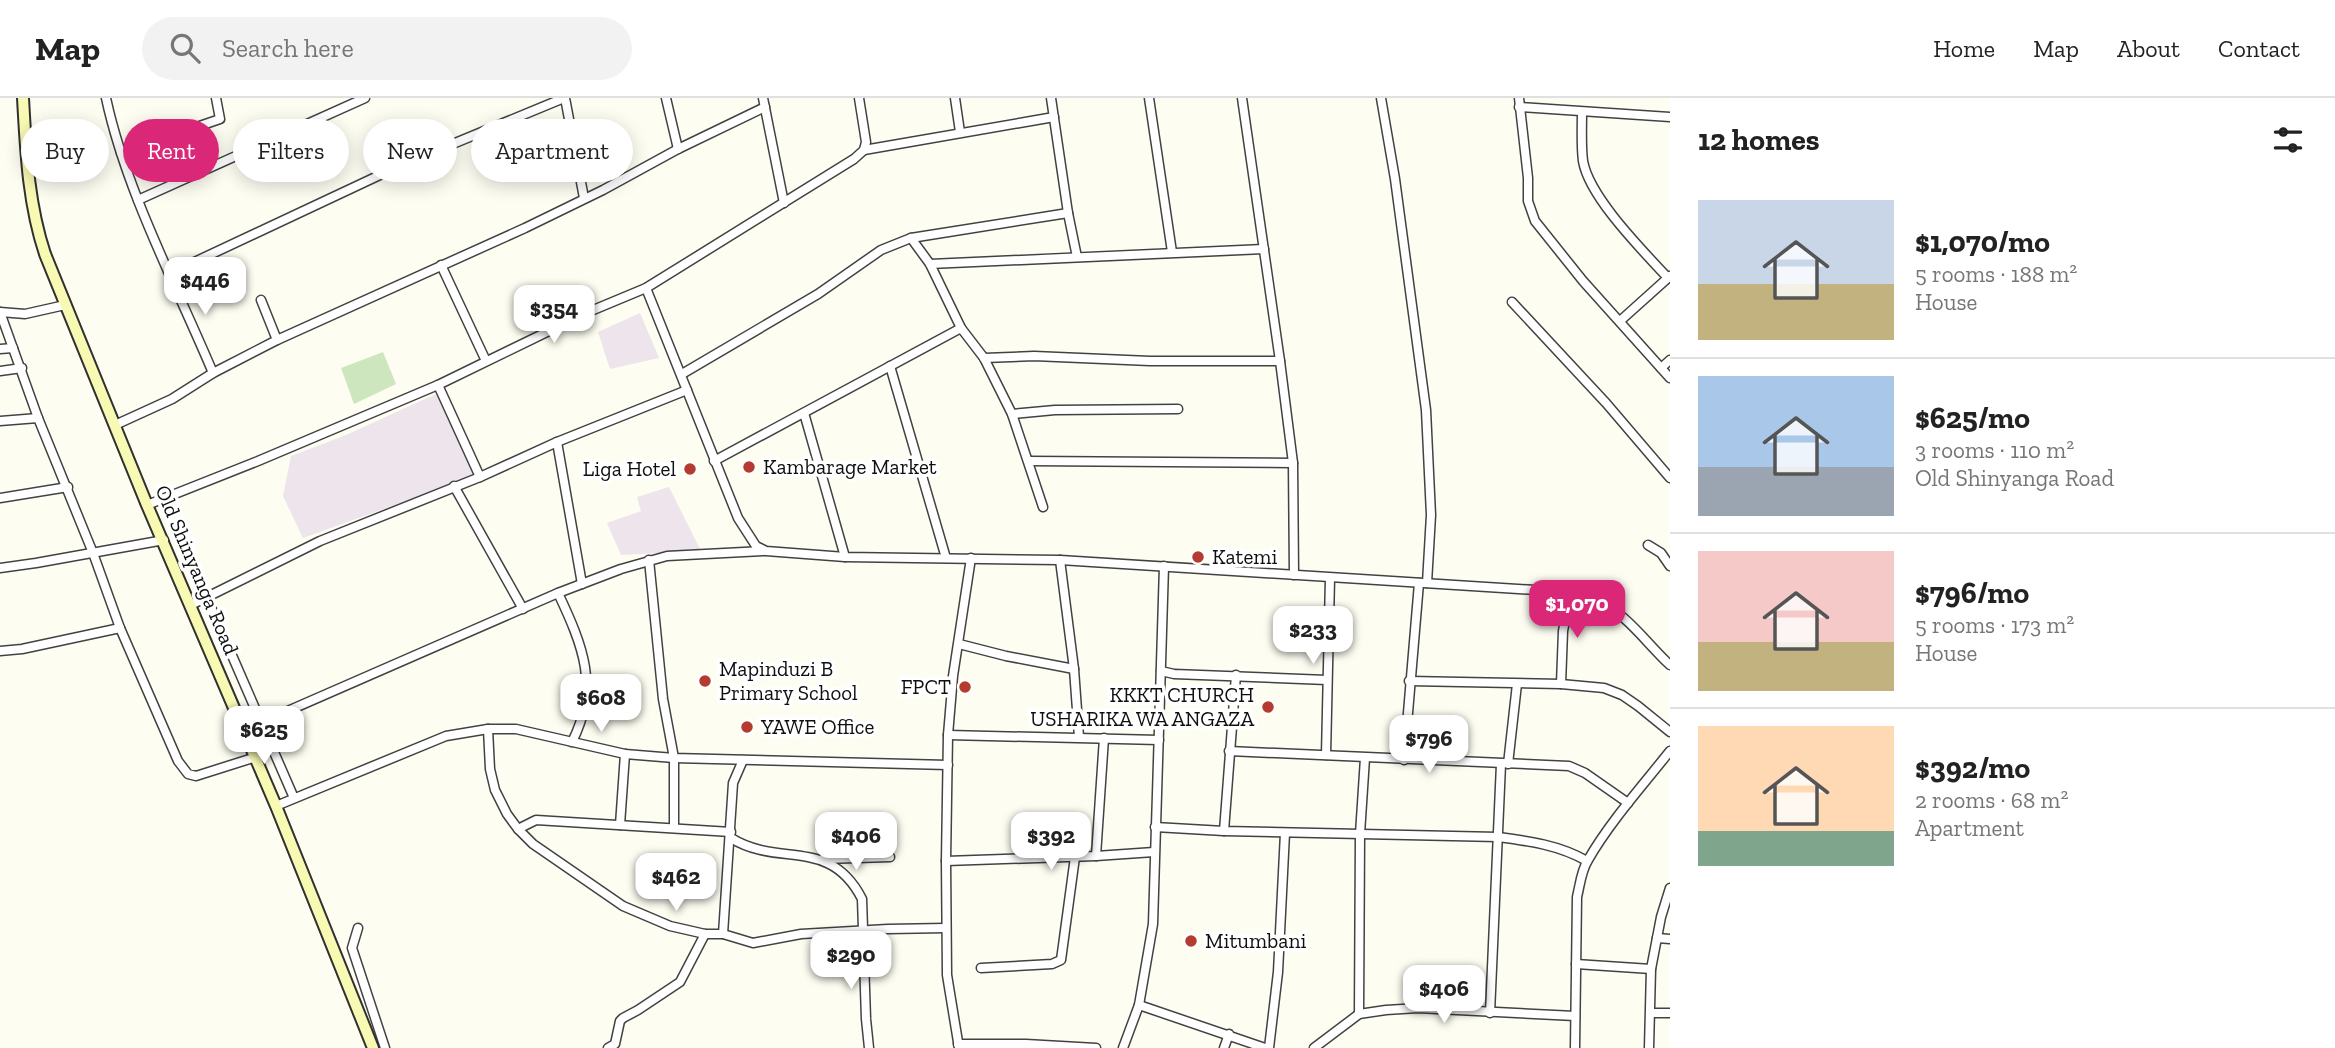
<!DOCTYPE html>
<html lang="en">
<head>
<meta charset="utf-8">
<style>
	:root { --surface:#fff; --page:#f2f2f2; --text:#222; --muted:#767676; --line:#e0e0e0; --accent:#db2777 }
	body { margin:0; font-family:"Zilla Slab",serif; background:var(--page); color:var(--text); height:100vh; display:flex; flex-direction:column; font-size:26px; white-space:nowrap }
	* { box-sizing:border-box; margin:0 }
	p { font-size:23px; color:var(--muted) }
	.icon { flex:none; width:38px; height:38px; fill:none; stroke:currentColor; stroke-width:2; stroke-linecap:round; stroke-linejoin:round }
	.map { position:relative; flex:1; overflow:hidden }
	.sheet { display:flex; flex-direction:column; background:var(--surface); width:665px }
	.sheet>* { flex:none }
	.hud { position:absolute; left:21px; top:21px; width:665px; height:63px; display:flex; gap:14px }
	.price { position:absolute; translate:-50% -60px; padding:0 16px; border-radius:14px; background:#fff; color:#222; font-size:23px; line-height:46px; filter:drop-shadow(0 2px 4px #0008) }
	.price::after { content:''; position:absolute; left:50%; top:42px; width:21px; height:16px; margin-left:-10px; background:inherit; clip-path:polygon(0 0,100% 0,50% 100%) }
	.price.active { background:var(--accent); color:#fff }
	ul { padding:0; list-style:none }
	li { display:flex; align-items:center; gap:21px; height:175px; padding:0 28px }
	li+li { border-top:2px solid var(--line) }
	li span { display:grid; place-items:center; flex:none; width:196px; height:140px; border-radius:0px; color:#555 }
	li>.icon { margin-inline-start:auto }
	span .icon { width:84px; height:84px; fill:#fffc; stroke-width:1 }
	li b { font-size:30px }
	h2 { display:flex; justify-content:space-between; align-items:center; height:84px; padding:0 28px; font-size:30px }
	.chip { padding:0 24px; border-radius:32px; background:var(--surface); box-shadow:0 4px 18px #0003; font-size:24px; line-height:63px }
	.chip.active { background:var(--accent); color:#fff }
	header { display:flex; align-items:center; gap:42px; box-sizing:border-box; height:98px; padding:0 35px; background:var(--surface); border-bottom:2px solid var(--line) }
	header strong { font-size:33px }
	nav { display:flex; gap:38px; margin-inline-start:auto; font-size:24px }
	.search { width:490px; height:63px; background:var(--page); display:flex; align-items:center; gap:18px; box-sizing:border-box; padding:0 24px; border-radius:38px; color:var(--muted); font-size:26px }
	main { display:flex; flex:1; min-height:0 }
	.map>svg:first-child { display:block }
	.industrial { fill:#ede4ec }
	.green { fill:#cde6bd }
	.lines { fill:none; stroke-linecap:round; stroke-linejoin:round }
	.street-casing { stroke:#424242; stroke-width:11 }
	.secondary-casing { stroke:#313131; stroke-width:14 }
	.street { stroke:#fff; stroke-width:8 }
	.secondary { stroke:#f8f9b2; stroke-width:10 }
	.poi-dot { fill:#b53b31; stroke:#fff; stroke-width:2.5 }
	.labels { text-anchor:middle; stroke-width:7; stroke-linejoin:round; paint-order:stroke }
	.poi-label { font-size:21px; fill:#0f0f0f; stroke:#fff; text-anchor:start }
	.street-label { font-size:21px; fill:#0f0f0f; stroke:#fff }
</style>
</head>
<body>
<header>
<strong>Map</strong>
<div class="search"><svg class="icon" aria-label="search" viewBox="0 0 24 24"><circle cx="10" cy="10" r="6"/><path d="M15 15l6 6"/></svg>Search here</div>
<nav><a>Home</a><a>Map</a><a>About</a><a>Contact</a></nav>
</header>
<main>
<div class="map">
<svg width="1670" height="950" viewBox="0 0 1670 950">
	<rect width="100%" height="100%" fill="#fefdf2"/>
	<!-- industrial -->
	<g class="industrial">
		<path d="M640,215L659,260L610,271L598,234Z"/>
		<path d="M436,296L476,378L303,440L283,398L291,358L346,337Z"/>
		<path d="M669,389L701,453L621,457L607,425L641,413L637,399Z"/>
	</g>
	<!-- green -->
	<path class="green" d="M383,254L396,286L354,306L341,270Z"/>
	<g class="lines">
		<!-- street casing -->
		<g class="street-casing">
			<g id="street">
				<path d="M106,0C126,93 176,187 213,275"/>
				<path d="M565,0L584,100"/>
				<path d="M666,0L678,51"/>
				<path d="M763,0L784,105"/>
				<path d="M955,0L960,34"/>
				<path d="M1051,0L1068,115L1077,159"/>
				<path d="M1149,0L1172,154"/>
				<path d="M1242,0L1280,263L1293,365L1294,477"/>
				<path d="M1381,0L1395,81L1426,312L1431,417L1427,485"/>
				<path d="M1519,0L1528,80V103L1535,123L1583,183L1670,280"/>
				<path d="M1519,9L1670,19"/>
				<path d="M1582,14C1582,30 1581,47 1583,63C1589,99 1643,153 1668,180"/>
				<path d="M864,52L1054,19"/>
				<path d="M121,55L220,21L216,0"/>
				<path d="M138,102L365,0"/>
				<path d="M911,140L930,166L961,230L984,260L1012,316L1043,409"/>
				<path d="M930,166L1264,151"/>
				<path d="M441,167L486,263"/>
				<path d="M171,175L397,69L564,0"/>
				<path d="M646,190L738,420L756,448L766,453L845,459L1060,462L1551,493C1565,495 1581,496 1595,502C1626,514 1646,545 1670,567"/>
				<path d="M261,202L277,242"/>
				<path d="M1512,204L1606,305L1670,380"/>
				<path d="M0,214L38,320L93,455L120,530L178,663L188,676L196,678L256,659"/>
				<path d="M0,214L25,216L65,207"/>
				<path d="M1620,223L1670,178"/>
				<path d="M0,251L13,250"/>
				<path d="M984,260L1034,258L1150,263H1280"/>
				<path d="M890,268L946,460"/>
				<path d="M1661,270L1670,262"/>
				<path d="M0,273L22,270"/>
				<path d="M682,276L818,196L881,152L911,140L1068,115"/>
				<path d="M438,287L480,379"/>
				<path d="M804,315L845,459"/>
				<path d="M1012,316L1055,312L1178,311"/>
				<path d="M0,323L38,320"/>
				<path d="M115,327L172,301L213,275L277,242L525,130L603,92L678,51L765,9"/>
				<path d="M557,344L582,486"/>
				<path d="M714,363L961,230"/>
				<path d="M1029,363L1293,365"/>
				<path d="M454,388L523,511"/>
				<path d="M0,400L68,389"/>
				<path d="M147,407L258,363L438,287L586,215L646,190L854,61L864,52L866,44L859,0"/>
				<path d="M1648,447L1661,455L1670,468"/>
				<path d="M649,462L663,601L674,660V730"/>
				<path d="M1060,462L1074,571L1079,639"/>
				<path d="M0,470L36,465L164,442"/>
				<path d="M558,495C583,548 600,589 572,644"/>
				<path d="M207,500L294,700"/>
				<path d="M191,507L320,443L480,379L557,344L687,292"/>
				<path d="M959,546L1006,558L1074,571"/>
				<path d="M0,553L22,551L120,530"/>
				<path d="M1161,573L1174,576L1327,582"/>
				<path d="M1409,583L1561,586L1604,590L1622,597L1638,608L1670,634"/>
				<path d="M1561,586L1563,533L1570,496"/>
				<path d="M488,631L490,671L495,692L507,716L518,731L533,746L623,808L670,828L705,836H723L753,845L801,836L888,831L946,830"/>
				<path d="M244,632L558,495L621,471L667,458L763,453"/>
				<path d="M948,637L1159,642"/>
				<path d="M1229,653L1569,668L1585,675L1628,705"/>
				<path d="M1326,657L1330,480"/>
				<path d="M1404,662L1419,485"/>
				<path d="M1508,666L1517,586"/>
				<path d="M276,708L446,638L488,631H516L625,656L674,660L948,667"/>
				<path d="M620,727L625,656"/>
				<path d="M1155,729L1224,733L1498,739C1529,743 1559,747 1587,763"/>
				<path d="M518,731L536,722L731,734"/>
				<path d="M1224,733L1236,577"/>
				<path d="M731,740C779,770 830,738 862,801L866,921L869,950"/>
				<path d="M1096,758L1104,640"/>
				<path d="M823,761L890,759"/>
				<path d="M946,763L1096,758L1154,754"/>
				<path d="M358,830L352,850L385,950"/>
				<path d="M723,836L733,685L743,662"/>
				<path d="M1657,840L1670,841"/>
				<path d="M1576,866L1651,871"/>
				<path d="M981,870L1052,866L1061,862L1075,759"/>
				<path d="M1139,907L1265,950"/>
				<path d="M1490,915L1501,666"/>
				<path d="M1651,915H1670"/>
				<path d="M1359,916L1360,736L1365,660"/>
				<path d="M958,946H1026L1096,950"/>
				<path d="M608,950L615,946L620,923L623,920L638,912L680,884L705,836"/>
				<path d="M959,950L947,877L946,763L948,637L953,578L971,460"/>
				<path d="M1123,950L1139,907L1153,826L1164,468"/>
				<path d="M1224,950L1229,936"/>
				<path d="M1269,950L1278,874L1285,735"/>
				<path d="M1314,950L1359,916L1386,912L1418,910L1575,918"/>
				<path d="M1575,950L1577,799C1580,787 1581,773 1588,762C1609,725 1643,687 1670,653"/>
				<path d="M1649,950L1651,871L1661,819L1670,790"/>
			</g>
		</g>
		<!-- secondary casing -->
		<g class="secondary-casing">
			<path id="secondary" d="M23,0C26,53 28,105 45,156L147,407L276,708L373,950"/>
		</g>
		<!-- street -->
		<use href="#street" class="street"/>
		<!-- secondary -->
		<use href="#secondary" class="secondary"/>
	</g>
	<!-- markers -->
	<g class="poi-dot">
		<circle cx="749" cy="369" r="7"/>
		<circle cx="690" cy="371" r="7"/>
		<circle cx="1198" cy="459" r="7"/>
		<circle cx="705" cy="583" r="7"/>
		<circle cx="965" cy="589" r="7"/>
		<circle cx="1268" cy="609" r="7"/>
		<circle cx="747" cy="629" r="7"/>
		<circle cx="1191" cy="843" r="7"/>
	</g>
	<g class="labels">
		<!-- poi labels -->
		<g class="poi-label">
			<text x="763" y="376">Kambarage Market</text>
			<text x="676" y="378" text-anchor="end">Liga Hotel</text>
			<text x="1212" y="466">Katemi</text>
			<text x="719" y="578">Mapinduzi B<tspan x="719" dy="24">Primary School</tspan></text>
			<text x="951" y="596" text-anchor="end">FPCT</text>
			<text x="1254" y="604" text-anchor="end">KKKT CHURCH<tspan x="1254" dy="24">USHARIKA WA ANGAZA</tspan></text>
			<text x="761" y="636">YAWE Office</text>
			<text x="1205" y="850">Mitumbani</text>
		</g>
		<!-- street labels -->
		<g class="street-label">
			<text transform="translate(197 472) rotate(67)" y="7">Old Shinyanga Road</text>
		</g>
	</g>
</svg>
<b class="price" style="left:205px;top:219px">$446</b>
<b class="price" style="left:554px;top:247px">$354</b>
<b class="price active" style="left:1577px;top:542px">$1,070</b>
<b class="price" style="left:1313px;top:568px">$233</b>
<b class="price" style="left:601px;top:636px">$608</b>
<b class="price" style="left:264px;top:668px">$625</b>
<b class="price" style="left:1429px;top:677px">$796</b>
<b class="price" style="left:856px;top:774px">$406</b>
<b class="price" style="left:1051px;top:774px">$392</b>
<b class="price" style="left:676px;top:815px">$462</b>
<b class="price" style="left:851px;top:893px">$290</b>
<b class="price" style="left:1444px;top:927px">$406</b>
<div class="hud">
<a class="chip">Buy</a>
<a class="chip active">Rent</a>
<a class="chip">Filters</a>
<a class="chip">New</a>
<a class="chip">Apartment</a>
</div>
</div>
<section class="sheet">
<h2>12 homes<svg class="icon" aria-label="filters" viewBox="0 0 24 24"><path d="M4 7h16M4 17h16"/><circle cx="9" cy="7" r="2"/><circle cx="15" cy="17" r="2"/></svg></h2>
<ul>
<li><span style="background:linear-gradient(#c9d6e8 60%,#c2b280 0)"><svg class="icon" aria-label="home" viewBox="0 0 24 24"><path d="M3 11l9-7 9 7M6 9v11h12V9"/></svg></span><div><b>$1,070/mo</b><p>5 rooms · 188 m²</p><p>House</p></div></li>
<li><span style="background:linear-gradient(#a9c7e8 65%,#9aa5b1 0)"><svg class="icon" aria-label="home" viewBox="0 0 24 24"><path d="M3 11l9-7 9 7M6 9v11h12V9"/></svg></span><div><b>$625/mo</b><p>3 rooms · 110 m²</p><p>Old Shinyanga Road</p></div></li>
<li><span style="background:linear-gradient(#f6c9c9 65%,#c2b280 0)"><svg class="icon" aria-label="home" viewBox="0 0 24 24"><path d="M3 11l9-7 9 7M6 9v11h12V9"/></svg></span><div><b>$796/mo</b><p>5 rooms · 173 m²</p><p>House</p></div></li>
<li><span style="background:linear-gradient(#ffd9b3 75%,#7fa58c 0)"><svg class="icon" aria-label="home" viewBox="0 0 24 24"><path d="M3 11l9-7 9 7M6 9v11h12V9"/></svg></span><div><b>$392/mo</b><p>2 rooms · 68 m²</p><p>Apartment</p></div></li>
</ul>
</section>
</main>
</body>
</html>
